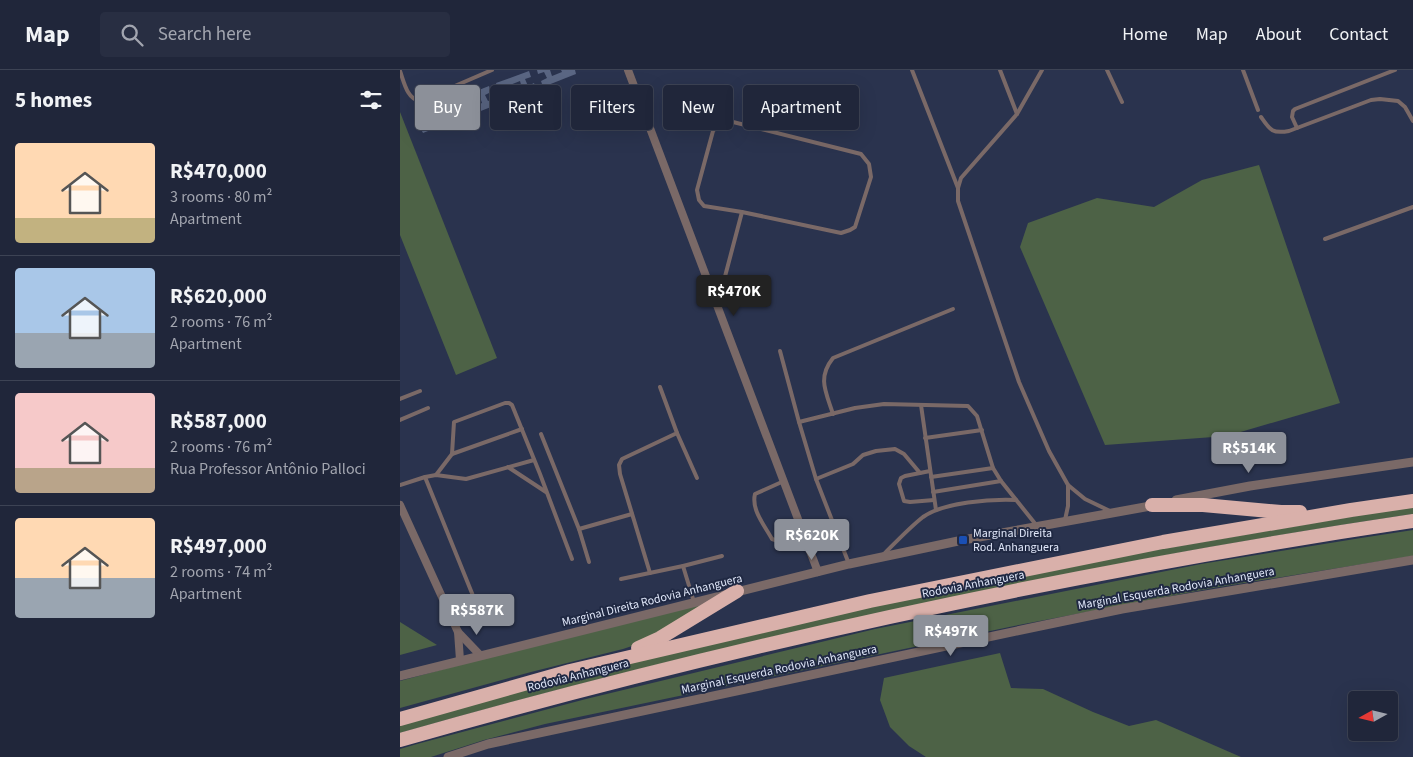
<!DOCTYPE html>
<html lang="en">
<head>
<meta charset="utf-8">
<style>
	:root { --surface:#20263a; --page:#282e42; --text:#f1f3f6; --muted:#a2a5af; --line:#3d4354; --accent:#8c9099 }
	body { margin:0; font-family:"Source Sans 3",sans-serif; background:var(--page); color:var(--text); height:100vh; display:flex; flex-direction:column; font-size:19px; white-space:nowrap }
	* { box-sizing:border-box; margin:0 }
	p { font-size:16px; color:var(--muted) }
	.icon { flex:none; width:28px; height:28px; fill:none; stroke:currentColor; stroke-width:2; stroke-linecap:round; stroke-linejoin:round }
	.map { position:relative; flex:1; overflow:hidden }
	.sheet { display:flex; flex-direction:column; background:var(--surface); width:400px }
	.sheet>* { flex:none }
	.hud { position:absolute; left:15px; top:15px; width:475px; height:45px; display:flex; gap:10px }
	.needle { width:32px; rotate:262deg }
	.fabs { position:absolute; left:948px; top:621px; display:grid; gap:10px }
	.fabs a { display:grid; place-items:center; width:50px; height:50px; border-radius:5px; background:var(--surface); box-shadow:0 5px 20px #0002,0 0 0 1px var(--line); font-size:25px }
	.price { position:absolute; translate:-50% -42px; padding:0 11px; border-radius:5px; background:var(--accent); color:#fff; font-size:16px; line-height:32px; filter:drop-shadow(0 1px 2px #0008) }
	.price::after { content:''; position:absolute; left:50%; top:30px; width:15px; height:11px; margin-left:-8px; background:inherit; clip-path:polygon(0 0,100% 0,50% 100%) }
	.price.current { background:#222; color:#fff }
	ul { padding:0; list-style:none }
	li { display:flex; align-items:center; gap:15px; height:125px; padding:0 15px }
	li+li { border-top:1px solid var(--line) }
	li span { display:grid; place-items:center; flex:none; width:140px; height:100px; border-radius:5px; color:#555 }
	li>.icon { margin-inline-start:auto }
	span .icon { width:60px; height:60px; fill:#fffc; stroke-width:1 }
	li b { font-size:21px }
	h2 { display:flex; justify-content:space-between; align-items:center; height:60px; padding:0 15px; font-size:21px }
	.pill { padding:0 18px; border-radius:5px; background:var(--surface); box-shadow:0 5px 20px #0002,0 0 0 1px var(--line); font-size:18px; line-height:45px }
	.pill.current { background:var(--accent); color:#fff }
	header { display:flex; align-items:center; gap:30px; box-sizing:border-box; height:70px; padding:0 25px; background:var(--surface); border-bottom:1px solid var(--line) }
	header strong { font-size:24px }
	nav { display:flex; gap:28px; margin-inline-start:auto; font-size:18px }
	.search { width:350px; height:45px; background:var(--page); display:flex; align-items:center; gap:12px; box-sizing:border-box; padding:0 18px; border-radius:5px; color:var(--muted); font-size:19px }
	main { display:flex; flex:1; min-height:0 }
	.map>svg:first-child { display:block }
	.green { fill:#4d6246 }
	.building { fill:#5a6683; fill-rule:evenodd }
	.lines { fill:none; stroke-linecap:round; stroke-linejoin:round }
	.service { stroke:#7a6967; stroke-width:4 }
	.minor { stroke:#7a6967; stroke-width:8 }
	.tertiary { stroke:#7a6967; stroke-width:9 }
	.motorway { stroke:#d9b0aa; stroke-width:14 }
	.transit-dot { fill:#1a4fb4; stroke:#202943; stroke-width:2 }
	.labels { text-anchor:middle; stroke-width:4; stroke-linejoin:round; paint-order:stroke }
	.poi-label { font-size:12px; fill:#e0e7f9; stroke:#202943; text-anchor:start }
	.street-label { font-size:12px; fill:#e0e7f9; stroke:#202943 }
</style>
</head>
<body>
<header>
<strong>Map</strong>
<div class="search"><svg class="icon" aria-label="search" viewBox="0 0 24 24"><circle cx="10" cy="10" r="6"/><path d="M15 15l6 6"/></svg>Search here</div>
<nav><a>Home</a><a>Map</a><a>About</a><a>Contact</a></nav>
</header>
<main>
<section class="sheet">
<h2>5 homes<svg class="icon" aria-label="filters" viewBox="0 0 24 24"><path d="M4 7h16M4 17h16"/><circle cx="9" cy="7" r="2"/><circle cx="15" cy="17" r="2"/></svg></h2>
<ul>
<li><span style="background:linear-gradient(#ffd9b3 75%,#c2b280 0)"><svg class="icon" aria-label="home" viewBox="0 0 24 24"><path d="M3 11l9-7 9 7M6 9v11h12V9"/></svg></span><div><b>R$470,000</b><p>3 rooms · 80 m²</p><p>Apartment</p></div></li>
<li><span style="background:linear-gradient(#a9c7e8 65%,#9aa5b1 0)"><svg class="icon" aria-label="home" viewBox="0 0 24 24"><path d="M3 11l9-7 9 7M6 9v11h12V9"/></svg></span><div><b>R$620,000</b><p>2 rooms · 76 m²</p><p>Apartment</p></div></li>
<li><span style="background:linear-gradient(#f6c9c9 75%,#b9a48a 0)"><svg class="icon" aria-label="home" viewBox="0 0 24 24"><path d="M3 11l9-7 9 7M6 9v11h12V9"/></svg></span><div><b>R$587,000</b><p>2 rooms · 76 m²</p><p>Rua Professor Antônio Palloci</p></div></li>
<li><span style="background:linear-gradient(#ffd9b3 60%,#9aa5b1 0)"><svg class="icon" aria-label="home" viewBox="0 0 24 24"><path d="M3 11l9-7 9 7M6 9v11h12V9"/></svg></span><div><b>R$497,000</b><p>2 rooms · 74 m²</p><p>Apartment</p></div></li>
</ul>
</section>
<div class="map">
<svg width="1013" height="687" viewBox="0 0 1013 687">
	<rect width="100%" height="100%" fill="#2a334e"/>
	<!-- green -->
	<g class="green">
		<path d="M0,42L97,288L56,305L0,165Z"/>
		<path d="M859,95L940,333L827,366L705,375L620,177L628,153L697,128L754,137L802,110Z"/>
		<path d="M1013,436V444C872,465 732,490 592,519C393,560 195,607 0,663V653L69,634L324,569L656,497Z"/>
		<path d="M1013,460V486L813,518L614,556L145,654L84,670L31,687H0V679L17,674L186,629L475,559L801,494L961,468Z"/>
		<path d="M306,533L241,573L223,579L131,602L0,638V611L59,595Z"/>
		<path d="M0,552L37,575L0,585Z"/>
		<path d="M600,583L611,618L643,619L693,642L729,656L756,650L841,687H526L509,676L490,657L480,630L484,608Z"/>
	</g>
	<!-- building -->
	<g class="building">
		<path d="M137,0H150L152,6L162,2L161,0H175L176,4L143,17L141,11L147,8L144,2L138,4Z"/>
		<path d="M129,1L131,7L125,9L128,16L134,13L136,19L103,32L101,26L107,24L104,17L98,20L96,13ZM120,11L122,18L112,22L110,15Z"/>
		<path d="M89,16L91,22L85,25L88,31L94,29L96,35L63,48L60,42L66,39L64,33L58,35L56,29ZM80,27L82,33L72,37L70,31Z"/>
		<path d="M49,31L51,38L45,40L48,46L54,44L56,50L23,63L20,57L26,55L24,48L18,51L15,44ZM40,42L42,49L32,52L30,46Z"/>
	</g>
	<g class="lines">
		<!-- service -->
		<g class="service">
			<path d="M512,0L558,118"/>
			<path d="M600,0L617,44"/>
			<path d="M642,0L617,44L561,108L558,118V131L619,312L649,381L668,415L685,429L710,441"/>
			<path d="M707,0L722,32"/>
			<path d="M843,0L858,40"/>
			<path d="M0,1C4,12 7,29 20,31L92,0"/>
			<path d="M861,47C870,60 872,64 889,61L971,30L980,29L998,31L1005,37L1013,51"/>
			<path d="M329,51L461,84L469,94L471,107L455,157L450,160L441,163L342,142L304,136L299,130L297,120L313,61L320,53Z"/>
			<path d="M897,58L892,47L893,41L895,39L995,0"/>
			<path d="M925,169L1013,137"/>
			<path d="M318,233L342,142"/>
			<path d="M380,281L399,352"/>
			<path d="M0,329L20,321"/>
			<path d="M521,335L536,440"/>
			<path d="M433,344C426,322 417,308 433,288L553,239"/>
			<path d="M0,350L28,338"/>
			<path d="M277,363L297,408"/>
			<path d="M141,364L179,459L232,444"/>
			<path d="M525,368L582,360"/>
			<path d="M52,384L122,359"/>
			<path d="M108,397L146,422"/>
			<path d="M530,401L505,406L501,408L499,414L504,431L510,432L534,430"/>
			<path d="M36,405L52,384L54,352L105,333H109L112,335L140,404L172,489"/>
			<path d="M25,407L82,548"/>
			<path d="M531,407L593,398"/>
			<path d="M416,409L453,394L463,385L476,381L495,379L504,384L520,403"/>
			<path d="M384,411L355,424C351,440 365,456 372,469L381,472L406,468"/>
			<path d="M0,415L25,407L36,405L66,409L134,390"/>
			<path d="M533,422L601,411"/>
			<path d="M665,450L668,436V415"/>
			<path d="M179,459L189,492"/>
			<path d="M484,484C496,472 509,458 523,447C544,432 591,429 616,430"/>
			<path d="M449,494L416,409L399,352L455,338L484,334L568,336L577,346L593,398L601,411L637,456"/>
			<path d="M250,503L220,404L219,395L222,389L277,363L260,317"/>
			<path d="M221,509L283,496"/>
			<path d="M294,532L283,496L322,486"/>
		</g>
		<!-- minor -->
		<g class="minor">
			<path d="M228,0L418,502"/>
			<path d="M0,435L58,562L80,585"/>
			<path d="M58,562L60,590"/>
		</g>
		<!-- tertiary -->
		<g class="tertiary">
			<path d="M776,430L850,416L1013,392"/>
			<path d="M0,606L449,494L563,470L756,435"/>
			<path d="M48,687L88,674L645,555L722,539L1013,490"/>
		</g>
		<!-- motorway -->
		<g class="motorway">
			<path d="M752,435H803L881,442H900"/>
			<path d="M238,578L260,568L337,521"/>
			<path d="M0,649L170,601L470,531L763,472L951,440L1013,431"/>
			<path d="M0,670C333,575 671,502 1013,451"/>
		</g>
	</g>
	<!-- markers -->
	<rect class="transit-dot" x="558" y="465" width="10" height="10" rx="2.5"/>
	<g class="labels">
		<!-- poi labels -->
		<g class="poi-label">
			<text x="573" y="467">Marginal Direita<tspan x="573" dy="14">Rod. Anhanguera</tspan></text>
		</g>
		<!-- street labels -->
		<g class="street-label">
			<text transform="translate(573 514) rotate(-11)" y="4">Rodovia Anhanguera</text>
			<text transform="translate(776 518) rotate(-10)" y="4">Marginal Esquerda Rodovia Anhanguera</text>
			<text transform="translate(252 530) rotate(-14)" y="4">Marginal Direita Rodovia Anhanguera</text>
			<text transform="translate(379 599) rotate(-12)" y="4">Marginal Esquerda Rodovia Anhanguera</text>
			<text transform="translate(178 605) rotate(-14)" y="4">Rodovia Anhanguera</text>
		</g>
	</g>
</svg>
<div class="fabs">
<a><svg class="needle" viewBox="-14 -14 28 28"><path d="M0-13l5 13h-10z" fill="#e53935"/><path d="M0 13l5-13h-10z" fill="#a2a5af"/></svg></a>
</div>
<b class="price current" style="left:334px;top:247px">R$470K</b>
<b class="price" style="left:849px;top:404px">R$514K</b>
<b class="price" style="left:412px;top:491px">R$620K</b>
<b class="price" style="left:77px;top:566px">R$587K</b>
<b class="price" style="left:551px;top:587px">R$497K</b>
<div class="hud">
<a class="pill current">Buy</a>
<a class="pill">Rent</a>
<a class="pill">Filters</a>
<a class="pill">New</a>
<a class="pill">Apartment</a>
</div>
</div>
</main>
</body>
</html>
